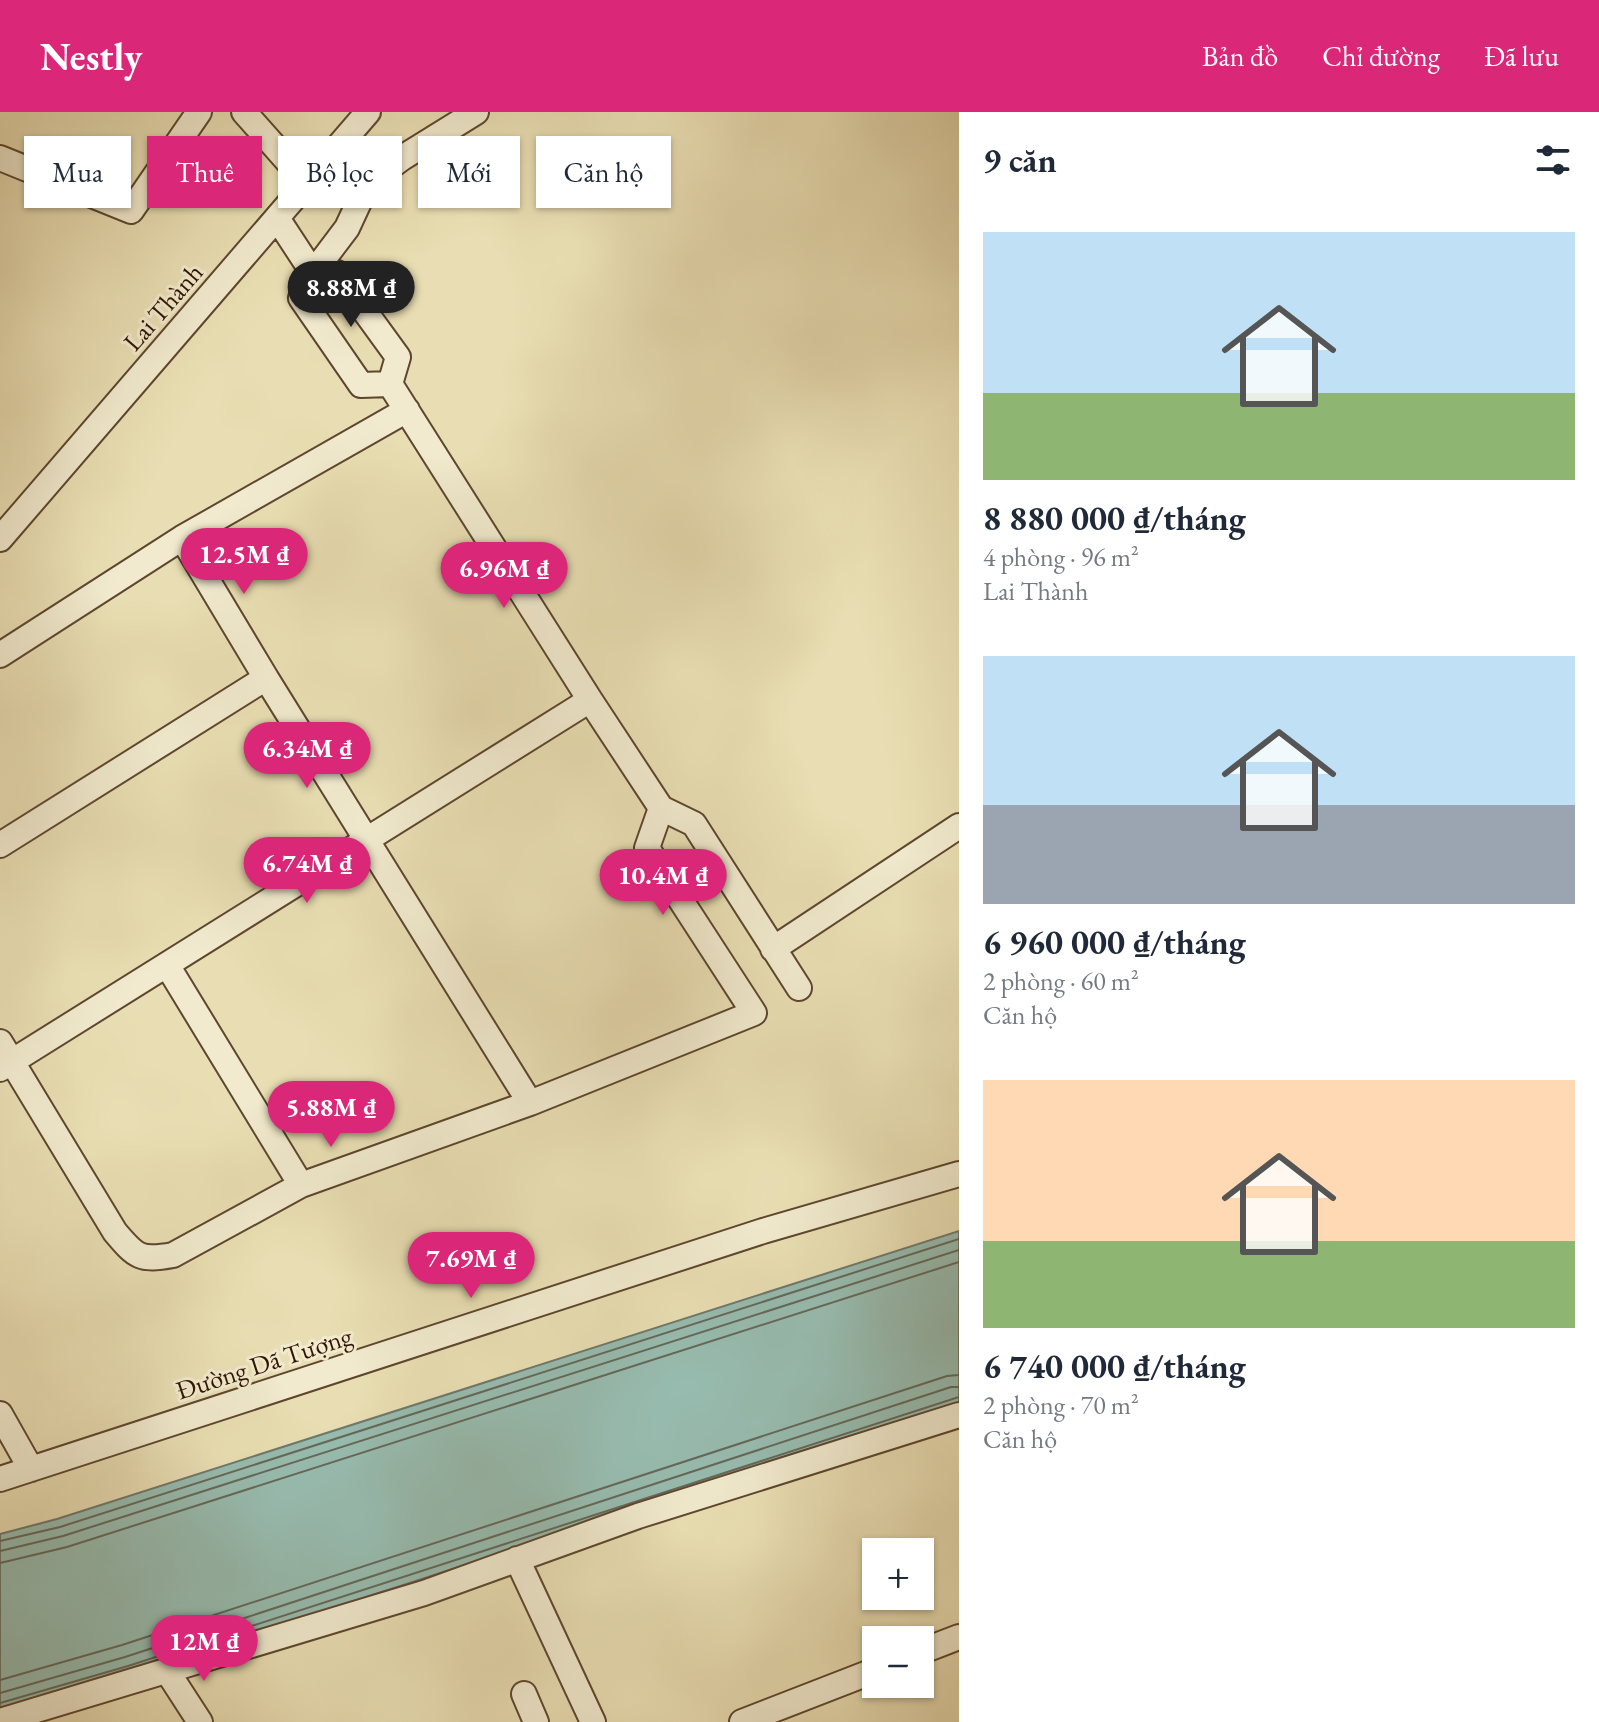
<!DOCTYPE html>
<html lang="vi">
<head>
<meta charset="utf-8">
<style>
	body { margin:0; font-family:"EB Garamond",serif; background:#f2f2f3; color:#1f2937; height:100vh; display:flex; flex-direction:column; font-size:30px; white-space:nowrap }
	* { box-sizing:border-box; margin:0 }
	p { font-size:26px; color:#747a83 }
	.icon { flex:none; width:44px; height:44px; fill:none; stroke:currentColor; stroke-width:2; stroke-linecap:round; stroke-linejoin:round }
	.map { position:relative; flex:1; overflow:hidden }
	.details { display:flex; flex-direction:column; background:#fff; width:640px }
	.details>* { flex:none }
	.top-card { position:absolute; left:24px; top:24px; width:760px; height:72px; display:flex; gap:16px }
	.controls { position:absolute; left:862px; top:1426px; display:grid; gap:16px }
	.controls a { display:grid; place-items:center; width:72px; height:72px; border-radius:0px; background:#fff; box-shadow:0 2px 6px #0004; font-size:40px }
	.price { position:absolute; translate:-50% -68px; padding:0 18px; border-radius:28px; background:#db2777; color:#fff; font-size:26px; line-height:52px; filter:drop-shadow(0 2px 4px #0008) }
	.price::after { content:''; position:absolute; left:50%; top:48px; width:24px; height:18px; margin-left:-12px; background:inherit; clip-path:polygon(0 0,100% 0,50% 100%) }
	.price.active { background:#222; color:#fff }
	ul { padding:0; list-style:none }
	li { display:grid; align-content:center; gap:16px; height:424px; padding:0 24px }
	li span { display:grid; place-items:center; height:248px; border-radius:0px; color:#555 }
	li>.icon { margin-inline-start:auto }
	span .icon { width:144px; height:144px; fill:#fffc; stroke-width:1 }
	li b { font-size:34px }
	h2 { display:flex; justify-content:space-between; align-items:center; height:96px; padding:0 24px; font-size:34px }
	.tag { padding:0 28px; border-radius:0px; background:#fff; box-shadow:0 2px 6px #0004; font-size:28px; line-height:72px }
	.tag.active { background:#db2777; color:#fff }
	header { display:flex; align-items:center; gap:48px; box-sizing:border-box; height:112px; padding:0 40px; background:#db2777; color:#fff }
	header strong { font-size:38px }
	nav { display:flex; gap:44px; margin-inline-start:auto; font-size:28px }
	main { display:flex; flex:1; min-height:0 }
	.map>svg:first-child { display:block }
</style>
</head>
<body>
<header>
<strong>Nestly</strong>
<nav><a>Bản đồ</a><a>Chỉ đường</a><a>Đã lưu</a></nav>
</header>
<main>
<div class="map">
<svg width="959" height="1610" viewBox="0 0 959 1610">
	<rect width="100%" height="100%" fill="#e9deb3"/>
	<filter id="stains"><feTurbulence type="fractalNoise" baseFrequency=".0025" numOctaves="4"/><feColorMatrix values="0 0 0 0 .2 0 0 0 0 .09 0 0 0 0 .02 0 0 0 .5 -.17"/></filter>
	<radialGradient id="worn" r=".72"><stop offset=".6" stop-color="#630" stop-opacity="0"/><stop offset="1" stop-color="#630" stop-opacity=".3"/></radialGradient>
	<path fill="#97bcb0" stroke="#6e796a" stroke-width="2" d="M959 1119V1292L130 1562 0 1599V1422L57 1407Z"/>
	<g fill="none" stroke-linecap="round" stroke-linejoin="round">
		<path stroke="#646858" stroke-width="2" d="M0 1429 60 1415 959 1127
			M0 1439 63 1424 959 1138
			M0 1451 67 1435 959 1150
			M0 1568 122 1533 947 1264 959 1263
			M0 1581 125 1545 951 1275H959
			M0 1591 128 1554 959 1285"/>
		<defs>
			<path id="minor" d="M244 0 307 71
				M0 46 131 99 199 0
				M277 106 313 161
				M313 161H337L398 245 390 272 590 588 661 696 694 712 799 876
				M390 272 361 273 301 186 313 161 347 116 360 88 375 66 402 46 476 0
				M182 426 266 566
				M0 427 368 0
				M0 543 182 426 407 298
				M0 733 266 566 530 991
				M773 837 959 714
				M167 853 301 1073
				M0 930 115 1120C136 1145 140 1149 173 1143L301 1073 530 991 754 901 647 736 661 696
				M0 957 590 588
				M0 1302 31 1357
				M0 1367 763 1119 959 1062
				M517 1447 593 1610
				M920 1540 959 1525
				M167 1559 200 1610
				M524 1582 536 1610
				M0 1609 424 1481 638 1404 959 1303
				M742 1610 876 1558"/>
		</defs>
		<use href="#minor" stroke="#5e462e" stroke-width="28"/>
		<use href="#minor" stroke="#f1eace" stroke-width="24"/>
	</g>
	<g text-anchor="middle" stroke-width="6" stroke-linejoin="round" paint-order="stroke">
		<g font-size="26" fill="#301401" stroke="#f1eace">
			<text transform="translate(163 195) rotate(-49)" y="9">Lai Thành</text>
			<text transform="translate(264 1251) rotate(-18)" y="9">Đường Dã Tượng</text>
		</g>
	</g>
	<rect width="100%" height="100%" filter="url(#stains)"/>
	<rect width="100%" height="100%" fill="url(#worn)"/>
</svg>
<div class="controls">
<a>+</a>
<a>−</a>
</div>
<b class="price active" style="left:351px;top:217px">8.88M ₫</b>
<b class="price" style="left:244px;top:484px">12.5M ₫</b>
<b class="price" style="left:504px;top:498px">6.96M ₫</b>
<b class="price" style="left:307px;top:678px">6.34M ₫</b>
<b class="price" style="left:307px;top:793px">6.74M ₫</b>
<b class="price" style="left:663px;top:805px">10.4M ₫</b>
<b class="price" style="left:331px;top:1037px">5.88M ₫</b>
<b class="price" style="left:471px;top:1188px">7.69M ₫</b>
<b class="price" style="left:204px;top:1571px">12M ₫</b>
<div class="top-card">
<a class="tag">Mua</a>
<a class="tag active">Thuê</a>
<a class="tag">Bộ lọc</a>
<a class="tag">Mới</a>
<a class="tag">Căn hộ</a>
</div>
</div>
<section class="details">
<h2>9 căn<svg class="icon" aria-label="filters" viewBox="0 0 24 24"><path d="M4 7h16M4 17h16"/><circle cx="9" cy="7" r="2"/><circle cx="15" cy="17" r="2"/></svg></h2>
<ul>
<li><span style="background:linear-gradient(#bfe0f5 65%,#8fb573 0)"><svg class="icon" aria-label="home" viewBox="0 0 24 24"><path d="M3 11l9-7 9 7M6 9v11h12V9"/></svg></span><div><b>8 880 000 ₫/tháng</b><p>4 phòng · 96 m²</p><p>Lai Thành</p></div></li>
<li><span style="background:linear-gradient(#bfe0f5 60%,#9aa5b1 0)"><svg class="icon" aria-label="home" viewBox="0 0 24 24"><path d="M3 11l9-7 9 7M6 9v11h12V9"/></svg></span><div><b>6 960 000 ₫/tháng</b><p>2 phòng · 60 m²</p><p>Căn hộ</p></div></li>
<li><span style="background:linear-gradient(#ffd9b3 65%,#8fb573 0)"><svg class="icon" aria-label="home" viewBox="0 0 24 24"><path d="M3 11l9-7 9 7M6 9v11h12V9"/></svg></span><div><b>6 740 000 ₫/tháng</b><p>2 phòng · 70 m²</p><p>Căn hộ</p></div></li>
</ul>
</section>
</main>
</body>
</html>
